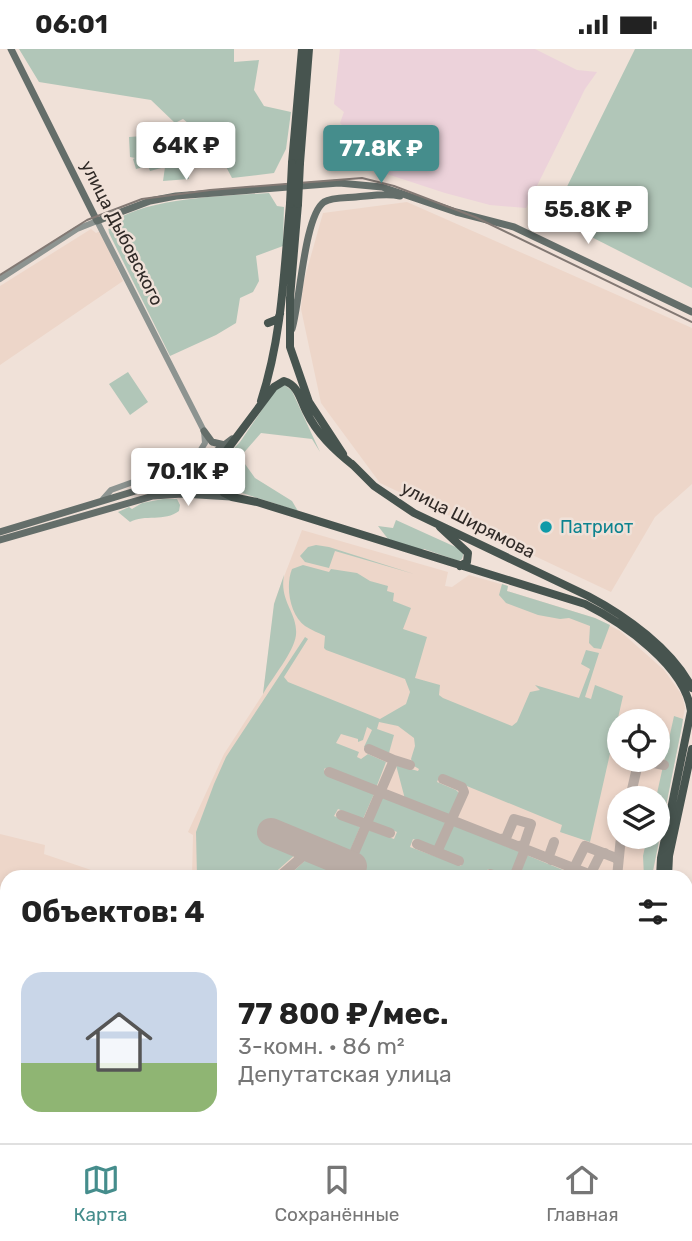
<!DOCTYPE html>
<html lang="ru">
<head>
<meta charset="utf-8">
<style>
	body { margin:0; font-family:Rubik,sans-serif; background:#f2f2f2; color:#222; height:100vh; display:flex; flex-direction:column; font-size:26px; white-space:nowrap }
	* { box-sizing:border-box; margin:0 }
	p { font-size:23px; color:#767676 }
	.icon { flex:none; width:38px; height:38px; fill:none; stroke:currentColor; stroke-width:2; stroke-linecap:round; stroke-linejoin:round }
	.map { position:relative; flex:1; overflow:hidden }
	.side { position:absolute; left:0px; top:821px; width:693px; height:275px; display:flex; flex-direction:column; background:#fff; border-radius:21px 21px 0 0; box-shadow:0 4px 10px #0003 }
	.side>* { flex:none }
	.controls { position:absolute; left:607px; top:660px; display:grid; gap:14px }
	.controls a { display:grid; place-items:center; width:63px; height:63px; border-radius:50%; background:#fff; box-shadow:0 4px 10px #0003; font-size:35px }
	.price { position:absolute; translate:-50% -60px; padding:0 16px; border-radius:7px; background:#fff; color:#222; font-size:23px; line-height:46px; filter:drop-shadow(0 2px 4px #0008) }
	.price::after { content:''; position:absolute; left:50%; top:42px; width:21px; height:16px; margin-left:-10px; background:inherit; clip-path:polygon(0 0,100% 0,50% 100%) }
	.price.selected { background:#458d8c; color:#fff }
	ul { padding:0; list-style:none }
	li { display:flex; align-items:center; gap:21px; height:175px; padding:0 21px }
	li span { display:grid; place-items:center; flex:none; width:196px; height:140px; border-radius:21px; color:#555 }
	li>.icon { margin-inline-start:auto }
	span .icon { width:84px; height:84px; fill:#fffc; stroke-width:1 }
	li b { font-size:30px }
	h2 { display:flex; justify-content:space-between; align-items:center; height:84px; padding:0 21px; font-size:30px }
	.status { display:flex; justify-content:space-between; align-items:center; height:49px; padding:0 35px; background:#fff; direction:ltr }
	.status svg { height:19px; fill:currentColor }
	.tabs { display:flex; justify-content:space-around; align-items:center; height:98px; border-top:2px solid #e0e0e0; background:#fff; font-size:19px; color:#767676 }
	.tabs a { display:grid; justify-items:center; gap:4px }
	.tabs .selected { color:#458d8c }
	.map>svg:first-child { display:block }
</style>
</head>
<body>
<div class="status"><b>06:01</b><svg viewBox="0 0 49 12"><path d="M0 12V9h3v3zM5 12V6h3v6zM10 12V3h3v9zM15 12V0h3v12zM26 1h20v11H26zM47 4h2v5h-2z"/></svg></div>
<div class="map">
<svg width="692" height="1094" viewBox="0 0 692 1094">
	<rect width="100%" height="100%" fill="#f0e1d8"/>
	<path fill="#edd6c9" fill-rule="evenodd" d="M407 153 692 279V435L655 468 611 543 380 434 321 354 301 260 303 235 323 164Z
		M91 180 96 184 100 182 123 232 0 316V237Z
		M302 481 448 523 445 537 452 538 469 526 508 537 507 542 595 569 620 582 664 621 682 646 685 659 652 828H192L193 786 188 783 224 705 263 645 275 551ZM620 672H658V710H620ZM620 749H658V788H620Z
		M0 785 45 796 44 805 91 821 127 828H7V1088H686L678 1094H0Z"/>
	<path fill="#ecd2da" d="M340 0H535L577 21 597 23 585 40 526 159 490 156 445 144 335 108 344 78 340 74 344 63 334 55Z"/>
	<path fill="#b1c6b8" d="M19 0H234V13L259 11 254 41 264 57 291 63 286 100 274 124 232 129 214 95 183 70 175 74 151 51 39 33Z
		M635 0H692V239L552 168Z
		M183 84 184 88 190 86C194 96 195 106 196 117L189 118V130L163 132 165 118 150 122 148 117 136 120 133 110 135 109 130 108 129 88Z
		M269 144 277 157 284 158 283 197 256 207 259 232 253 243 240 249 236 274 216 286 170 307 109 184 108 177C140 148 226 147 269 144Z
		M128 323 148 353 130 366 109 335Z
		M285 336 292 342 320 403 312 390 261 384 240 408 255 429 292 452 298 462 233 441 223 435 219 427 220 414 240 393 276 340Z
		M163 450H177L180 456 179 462C165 473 144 465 130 473L118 463 129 458 132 460 142 454Z
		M396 471 460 500 464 503 462 510 459 512 424 500 419 501 388 490 378 477 393 479Z
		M316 496 329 498 414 525 335 502 329 519 305 513 300 507 308 498Z
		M303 516 329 523 331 520 357 524 370 532 388 537 387 542 394 544 393 552 411 559 403 580 427 588 415 629 440 636 439 646 443 649 512 677 517 673 530 643 540 641 535 636 579 649 590 620 581 615 586 601 599 604 585 648 591 650 595 636 623 647 590 793 560 783 562 776 440 726 437 733 456 741 459 744 450 765 447 767 405 750 396 716 418 722 419 720 414 717 411 710 415 697 414 689 398 677 379 673 377 680 394 686 389 704 364 698 372 681 367 678 363 691 358 693V690L341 685 336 694 359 703 357 708 361 710 368 705 386 713 376 739 325 719 324 721 326 725 374 745 363 770 338 760 334 767 360 778 350 802 346 804 273 775 269 777 264 788 266 791 297 804 270 828H197L196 783 214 735 226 708 305 588 308 590 284 628 288 633 380 670 406 655 410 643 405 630 326 601 324 599 325 587C319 584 311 581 305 577 290 566 285 537 292 520Z
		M284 526C279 553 298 564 296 586 294 603 272 629 263 645L274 555Z
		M502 535 508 537 507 542 595 569 610 576 601 600 594 599 589 594 590 577 569 569 560 570 538 566 506 554 499 546Z
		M674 667 683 670 682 677 652 827 644 828 643 807 647 788H658V749H656Z
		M379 747 444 772 446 776 437 800 413 790 410 798 461 817 463 810 441 801 450 779 454 776 520 803 512 828 488 820 485 826 488 828H359L363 819 351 814 366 780 394 790 397 783 370 772Z
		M524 805 580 828H516Z
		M308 809 357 828H287Z
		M306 1089V1088L492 1089 484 1094H294Z"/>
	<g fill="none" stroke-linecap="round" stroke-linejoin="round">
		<path stroke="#baada6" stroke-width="10" d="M648 672 649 669
			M394 711 410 716
			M639 711 664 716
			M329 723 596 828
			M630 749 639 710
			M341 766 390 784
			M641 788H646
			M501 790 506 789 514 770 531 775 524 796 519 797
			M417 795 459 812
			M437 803 464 743 462 738 443 730
			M551 811 549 807 554 793
			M349 816 394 711 369 700
			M571 818 575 817 585 797 616 809 618 812
			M490 825 498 828
			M590 826 600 806 605 804
			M279 828 311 800
			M514 828 525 800
			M617 828 621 788
			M497 1091 503 1090 509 1094
			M151 1094 152 1088
			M538 1094 546 1088
			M580 1094 581 1088"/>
		<path stroke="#baada6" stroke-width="28" d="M271 783 353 817"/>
		<path stroke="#8d9491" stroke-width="6" d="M0 230 77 180 97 172 204 382 205 394 200 402 172 419 111 441 103 450"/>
		<path stroke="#646e6a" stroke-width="7" d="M11 0 97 172 150 152 176 147 339 134 382 138 456 163 514 178 692 263
			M292 280C300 254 304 167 324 153 332 148 347 149 356 148 370 147 386 144 400 147
			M204 382 212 393 225 396
			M0 483 155 436 202 413 232 390
			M0 491 153 447 182 445 231 448"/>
		<path stroke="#47544f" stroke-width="8" d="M292 114 302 0
			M300 114 309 0
			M298 155 290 249V298L309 353 343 405
			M268 274 278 270 280 265
			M261 352C282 288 284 222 290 155
			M352 415 374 437 414 464 588 547C626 567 672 600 692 639
			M354 417C334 401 317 385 306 362 300 350 298 336 284 332L274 338 215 417 216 432 224 444 232 448 257 453 585 555C623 574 685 617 691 662L661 809 660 828
			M440 478 468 504 467 513 460 517
			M668 828 669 807 692 700
			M686 905 692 918
			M686 920 692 931"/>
		<path stroke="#837974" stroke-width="2" d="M0 226 87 171 142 150 210 141 362 129 394 137 475 168 692 273"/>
		<path stroke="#47544f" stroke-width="8" d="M290 155 292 114
			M298 155 300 114"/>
	</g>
	<circle fill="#0f9aa8" stroke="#f0e1d8" stroke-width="2.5" cx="546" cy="478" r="7"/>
	<g text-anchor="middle" stroke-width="5" stroke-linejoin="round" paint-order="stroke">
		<g font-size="18" fill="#302a27" stroke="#f0e1d8">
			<text transform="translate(122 184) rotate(63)" y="6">улица Дыбовского</text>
			<text transform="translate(468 471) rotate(27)" y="6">улица Ширямова</text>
		</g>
		<g font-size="18" fill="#0d838f" stroke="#f0e1d8" text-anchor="start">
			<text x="560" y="484">Патриот</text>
		</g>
	</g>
</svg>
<div class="controls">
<a><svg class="icon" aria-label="locate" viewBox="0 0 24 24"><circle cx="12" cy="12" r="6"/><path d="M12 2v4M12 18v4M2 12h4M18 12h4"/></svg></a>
<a><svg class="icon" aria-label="layers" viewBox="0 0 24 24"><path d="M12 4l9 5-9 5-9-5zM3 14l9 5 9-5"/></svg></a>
</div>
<b class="price" style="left:186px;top:133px">64K ₽</b>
<b class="price selected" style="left:381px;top:136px">77.8K ₽</b>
<b class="price" style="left:588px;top:197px">55.8K ₽</b>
<b class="price" style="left:188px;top:459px">70.1K ₽</b>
<section class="side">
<h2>Объектов: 4<svg class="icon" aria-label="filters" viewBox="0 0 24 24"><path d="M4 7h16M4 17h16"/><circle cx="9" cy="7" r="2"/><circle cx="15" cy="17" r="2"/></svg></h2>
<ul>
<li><span style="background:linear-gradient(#c9d6e8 65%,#8fb573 0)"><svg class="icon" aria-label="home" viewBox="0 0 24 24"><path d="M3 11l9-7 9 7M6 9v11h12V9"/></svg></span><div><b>77 800 ₽/мес.</b><p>3-комн. · 86 m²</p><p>Депутатская улица</p></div></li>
</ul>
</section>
</div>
<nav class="tabs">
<a class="selected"><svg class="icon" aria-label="map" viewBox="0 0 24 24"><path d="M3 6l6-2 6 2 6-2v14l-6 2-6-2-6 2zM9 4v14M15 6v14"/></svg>Карта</a>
<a><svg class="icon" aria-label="saved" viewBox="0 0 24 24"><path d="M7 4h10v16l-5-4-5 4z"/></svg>Сохранённые</a>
<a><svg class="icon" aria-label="home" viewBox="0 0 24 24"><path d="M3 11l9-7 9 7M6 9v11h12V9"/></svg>Главная</a>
</nav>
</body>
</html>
